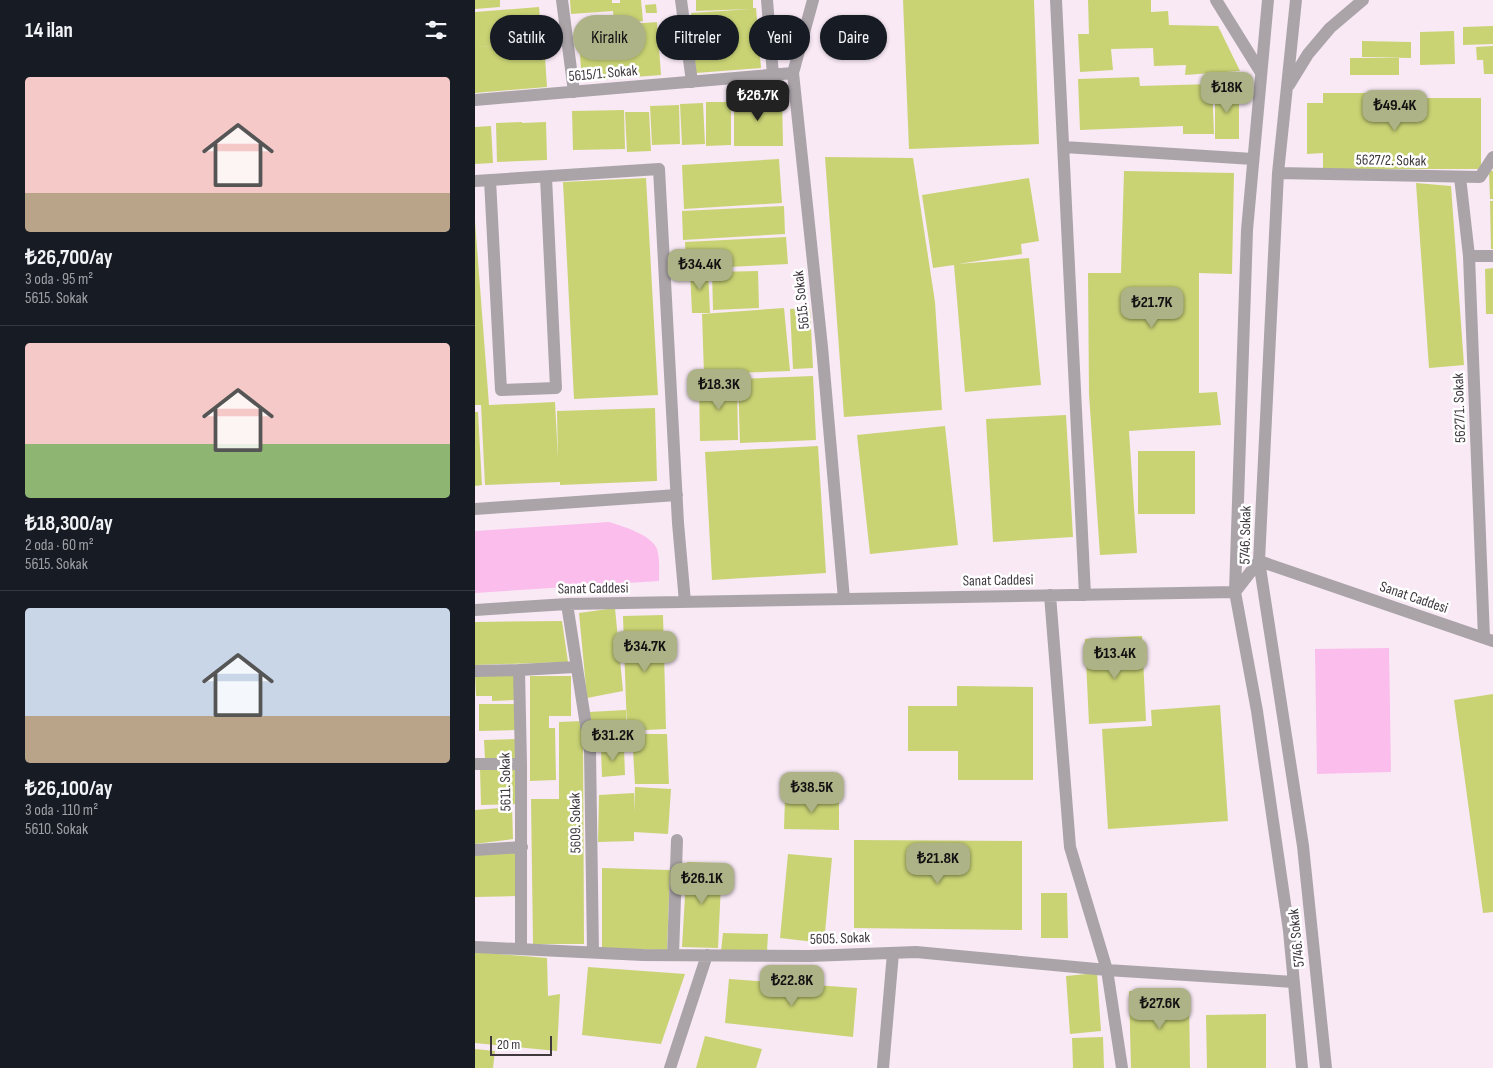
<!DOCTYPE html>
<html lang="tr">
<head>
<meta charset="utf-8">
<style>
	body { margin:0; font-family:"Sofia Sans Condensed",sans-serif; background:#20242c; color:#f1f3f6; height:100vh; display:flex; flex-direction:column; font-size:19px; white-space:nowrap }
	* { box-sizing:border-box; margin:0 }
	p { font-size:16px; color:#9ea1a6 }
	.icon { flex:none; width:28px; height:28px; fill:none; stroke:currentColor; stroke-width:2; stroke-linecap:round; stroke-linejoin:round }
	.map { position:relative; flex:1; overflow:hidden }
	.sheet { display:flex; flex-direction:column; background:#171b24; width:475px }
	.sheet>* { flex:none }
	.guide { position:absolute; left:15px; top:15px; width:475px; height:45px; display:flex; gap:10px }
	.scale { position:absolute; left:15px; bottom:12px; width:62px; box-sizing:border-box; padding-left:5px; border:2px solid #3f393e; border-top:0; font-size:14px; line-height:18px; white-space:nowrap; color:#3f393e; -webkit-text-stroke:4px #fff; paint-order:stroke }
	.price { position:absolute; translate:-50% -42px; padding:0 11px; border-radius:10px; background:#aeb387; color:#111; font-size:16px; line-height:32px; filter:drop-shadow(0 1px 2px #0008) }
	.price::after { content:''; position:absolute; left:50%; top:30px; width:15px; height:11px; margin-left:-8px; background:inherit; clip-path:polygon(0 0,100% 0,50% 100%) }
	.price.on { background:#222; color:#fff }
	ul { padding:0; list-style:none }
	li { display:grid; align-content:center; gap:10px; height:265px; padding:0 25px }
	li+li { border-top:1px solid #363941 }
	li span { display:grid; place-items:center; height:155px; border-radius:5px; color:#555 }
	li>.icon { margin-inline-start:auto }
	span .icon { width:90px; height:90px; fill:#fffc; stroke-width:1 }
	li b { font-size:21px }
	h2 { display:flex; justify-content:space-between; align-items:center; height:60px; padding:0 25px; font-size:21px }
	.chip { padding:0 18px; border-radius:22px; background:#171b24; box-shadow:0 1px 4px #0004; font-size:18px; line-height:45px }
	.chip.on { background:#aeb387; color:#111 }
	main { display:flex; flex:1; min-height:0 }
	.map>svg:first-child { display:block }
</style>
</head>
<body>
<main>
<section class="sheet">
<h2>14 ilan<svg class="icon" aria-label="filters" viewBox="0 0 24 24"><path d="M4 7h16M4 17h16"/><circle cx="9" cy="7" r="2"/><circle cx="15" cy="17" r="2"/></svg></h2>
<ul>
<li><span style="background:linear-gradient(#f6c9c9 75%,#b9a48a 0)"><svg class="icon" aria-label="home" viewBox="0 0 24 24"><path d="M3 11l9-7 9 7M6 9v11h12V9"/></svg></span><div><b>₺26,700/ay</b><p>3 oda · 95 m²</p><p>5615. Sokak</p></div></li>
<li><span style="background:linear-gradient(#f6c9c9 65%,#8fb573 0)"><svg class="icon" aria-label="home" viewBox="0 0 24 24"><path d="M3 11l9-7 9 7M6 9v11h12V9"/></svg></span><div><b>₺18,300/ay</b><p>2 oda · 60 m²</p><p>5615. Sokak</p></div></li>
<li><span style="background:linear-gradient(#c9d6e8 70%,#b9a48a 0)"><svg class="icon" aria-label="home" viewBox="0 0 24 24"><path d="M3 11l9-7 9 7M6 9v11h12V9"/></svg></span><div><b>₺26,100/ay</b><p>3 oda · 110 m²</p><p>5610. Sokak</p></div></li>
</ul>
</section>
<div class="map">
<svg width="1018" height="1068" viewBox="0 0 1018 1068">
	<rect width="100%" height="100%" fill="#f8e9f4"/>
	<path fill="#fabdec" d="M134 522C147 526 177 535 182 549 185 559 184 570 184 581L0 593V531Z
		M914 648 916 772 842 774 840 649Z"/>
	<path fill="#c9d374" d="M0 0H25V7L0 9Z
		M95 0H137V3H145V0H166L168 21 139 24 138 11 96 14Z
		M221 0H278V8H281L286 68 221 73 216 13 276 9 221 11Z
		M428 0H559L564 144 434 149Z
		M613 0H676V12L693 11 694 25 743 26 765 71 710 75 711 65 679 66 678 48 636 49 638 70 605 72 603 34H614Z
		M181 4 182 13H171L170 5Z
		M64 7 67 42 0 47V12Z
		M182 22 186 75 107 81 103 28Z
		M1018 26V44L988 45V27Z
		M979 31 980 64 945 65V32Z
		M887 41 936 42V58L887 57Z
		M69 43 72 87 0 93V47Z
		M1018 46V74H1009L1008 60H1002L1001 47Z
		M875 58H924V75H875Z
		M664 77 665 86 737 84 739 134H708V126L605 130 603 79Z
		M740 88H764V139H740Z
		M848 93H947V98H1006V169H848V153L832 154V103H848Z
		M307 98 308 146H259V99Z
		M231 102H256V145L231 146Z
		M228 103 230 144 207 145 205 104Z
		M204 105 205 144 177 145 175 106Z
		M149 110 150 149 98 150 97 111Z
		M150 112H174L176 151 152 152Z
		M47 122V136V123L71 122 72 160 22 162 21 123Z
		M16 126 18 163 0 164V127Z
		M350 157 438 158 460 302 467 410 369 417Z
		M304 159 307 203 209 209 207 165Z
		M649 171 759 173 757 274 724 273V393L742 392 746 425 654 431 662 553 625 555 614 394 613 273H646Z
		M1014 171H1018V199H1015Z
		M171 178 183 395 99 399 88 182Z
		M554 178 564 241 546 244 547 254 483 264 554 258 566 385 490 392 479 265 458 268 447 195Z
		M941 183 976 186 989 365 954 368Z
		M1015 201H1018V249H1016Z
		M309 206 310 234 208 240 207 211Z
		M0 221 14 405 80 402 83 459 82 411 180 408 182 481 85 485V482L10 485 6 405H0Z
		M311 237 313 264 233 268V263L211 264 210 242Z
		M1018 268V314H1011L1010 269Z
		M233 269 235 313H217L215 270Z
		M283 271 284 308 238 310 237 272Z
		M309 308 315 371 229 374 227 314Z
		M335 308 338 368 318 369 315 309Z
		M338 376 341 440 265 443 263 379Z
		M262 381 263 440 225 441 224 382Z
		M0 412H3L7 485 0 486Z
		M591 415 598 537 518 542 511 419Z
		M470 426 483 545 395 554 382 435Z
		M343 446 351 573 237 580 230 452Z
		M663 451H720V514H663Z
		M140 608 148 691 112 698 104 613Z
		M188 615 191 729 152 731 148 616Z
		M87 621 93 662 0 665V622Z
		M667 636 671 721 614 724 610 639Z
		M39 673 40 700 17 701V696H1L0 674Z
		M55 676H96V716H74V728H80L81 780 55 781Z
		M482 686 558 687V780H483V751H433V706H482Z
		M1018 694V912L1008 913 979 700Z
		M4 704H40L41 730 4 731Z
		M745 705 753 821 633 829 627 729 677 726 676 710Z
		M151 710V738L115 739 114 712Z
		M108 721 109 944H58L56 799H84V722Z
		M157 734H192L194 784H160Z
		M41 739 42 758 10 759 9 740Z
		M149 748 150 775 127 777 126 749Z
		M41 767 42 804 6 805 5 769Z
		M160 787 196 789 193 834 159 832V841L123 842 124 795 159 793V813Z
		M310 798 364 799V830L309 829Z
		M37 807 38 839 0 844V810Z
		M379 840 547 841V930L379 928Z
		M41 850 42 896 0 897V855Z
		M313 854 357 858 349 943 305 938Z
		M212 862 247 863 243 948 207 947Z
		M127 868 195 870 192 950 127 949Z
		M566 893H592L593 938H566Z
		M248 933 293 934 292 951H246Z
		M0 952 72 958 73 996 85 994 82 1051 0 1043Z
		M113 967 210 974 186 1044 107 1035Z
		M622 973 626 1031 595 1034 591 976Z
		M254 979 382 988 378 1037 250 1023Z
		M654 991 714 993 715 1068H656Z
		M791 1014V1068H732L731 1015Z
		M230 1036 287 1049 281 1068H221Z
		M628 1037 629 1068H598L597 1038Z
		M0 1049 20 1051 18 1068H0Z"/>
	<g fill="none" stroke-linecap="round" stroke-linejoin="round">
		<path stroke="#aaa4a9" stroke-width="12" d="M87 0 99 92
			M206 0 217 82
			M292 0 298 75
			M338 0 318 73 347 347 369 599
			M581 0 610 595
			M741 0 785 71
			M793 0 772 230 760 592 782 711 814 931 827 1068
			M821 0 803 173 784 561 828 846 851 1068
			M814 85 833 54 855 28 888 0
			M0 100 318 73
			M589 147 778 159
			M803 173 1005 177 1018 157
			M985 177 994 256 1009 638
			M15 180 26 390 81 388 71 177
			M0 181 184 169 203 523 210 602
			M994 256H1018
			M0 509 202 495
			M575 595 595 847 632 970 819 982
			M92 604 115 751 118 952
			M0 610 92 604 760 592 784 561 1018 641
			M0 671 44 670
			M0 764H46
			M0 850 47 847
			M0 947 168 955 335 956 441 952 632 970 647 1068
			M46 949V764L44 670 100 667
			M198 955 202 840
			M195 1068 232 955
			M408 1068 418 953"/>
	</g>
	<g text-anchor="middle" stroke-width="5" stroke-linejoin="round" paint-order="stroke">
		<g font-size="15" fill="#3f393e" stroke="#fff">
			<text transform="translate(128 73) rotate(-5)" y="5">5615/1. Sokak</text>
			<text transform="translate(916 160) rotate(1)" y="5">5627/2. Sokak</text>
			<text transform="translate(326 300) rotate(-96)" y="5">5615. Sokak</text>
			<text transform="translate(984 408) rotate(-92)" y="5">5627/1. Sokak</text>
			<text transform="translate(770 535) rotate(-89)" y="5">5746. Sokak</text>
			<text transform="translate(523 580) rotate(-1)" y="5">Sanat Caddesi</text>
			<text transform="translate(118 588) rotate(-1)" y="5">Sanat Caddesi</text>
			<text transform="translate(939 597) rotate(19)" y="5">Sanat Caddesi</text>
			<text transform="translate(30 782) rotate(-91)" y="5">5611. Sokak</text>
			<text transform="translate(100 823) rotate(-91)" y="5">5609. Sokak</text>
			<text transform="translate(365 938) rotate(-2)" y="5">5605. Sokak</text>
			<text transform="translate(821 938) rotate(-96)" y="5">5746. Sokak</text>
		</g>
	</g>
</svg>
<div class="scale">20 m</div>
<b class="price" style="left:752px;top:114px">₺18K</b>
<b class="price on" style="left:283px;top:122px">₺26.7K</b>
<b class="price" style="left:920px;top:132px">₺49.4K</b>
<b class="price" style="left:225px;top:291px">₺34.4K</b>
<b class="price" style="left:677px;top:329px">₺21.7K</b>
<b class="price" style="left:244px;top:411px">₺18.3K</b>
<b class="price" style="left:170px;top:673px">₺34.7K</b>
<b class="price" style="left:640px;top:680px">₺13.4K</b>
<b class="price" style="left:138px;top:762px">₺31.2K</b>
<b class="price" style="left:337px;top:814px">₺38.5K</b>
<b class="price" style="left:463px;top:885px">₺21.8K</b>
<b class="price" style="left:227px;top:905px">₺26.1K</b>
<b class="price" style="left:317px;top:1007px">₺22.8K</b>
<b class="price" style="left:685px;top:1030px">₺27.6K</b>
<div class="guide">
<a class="chip">Satılık</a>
<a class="chip on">Kiralık</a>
<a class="chip">Filtreler</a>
<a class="chip">Yeni</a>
<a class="chip">Daire</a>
</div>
</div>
</main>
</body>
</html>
